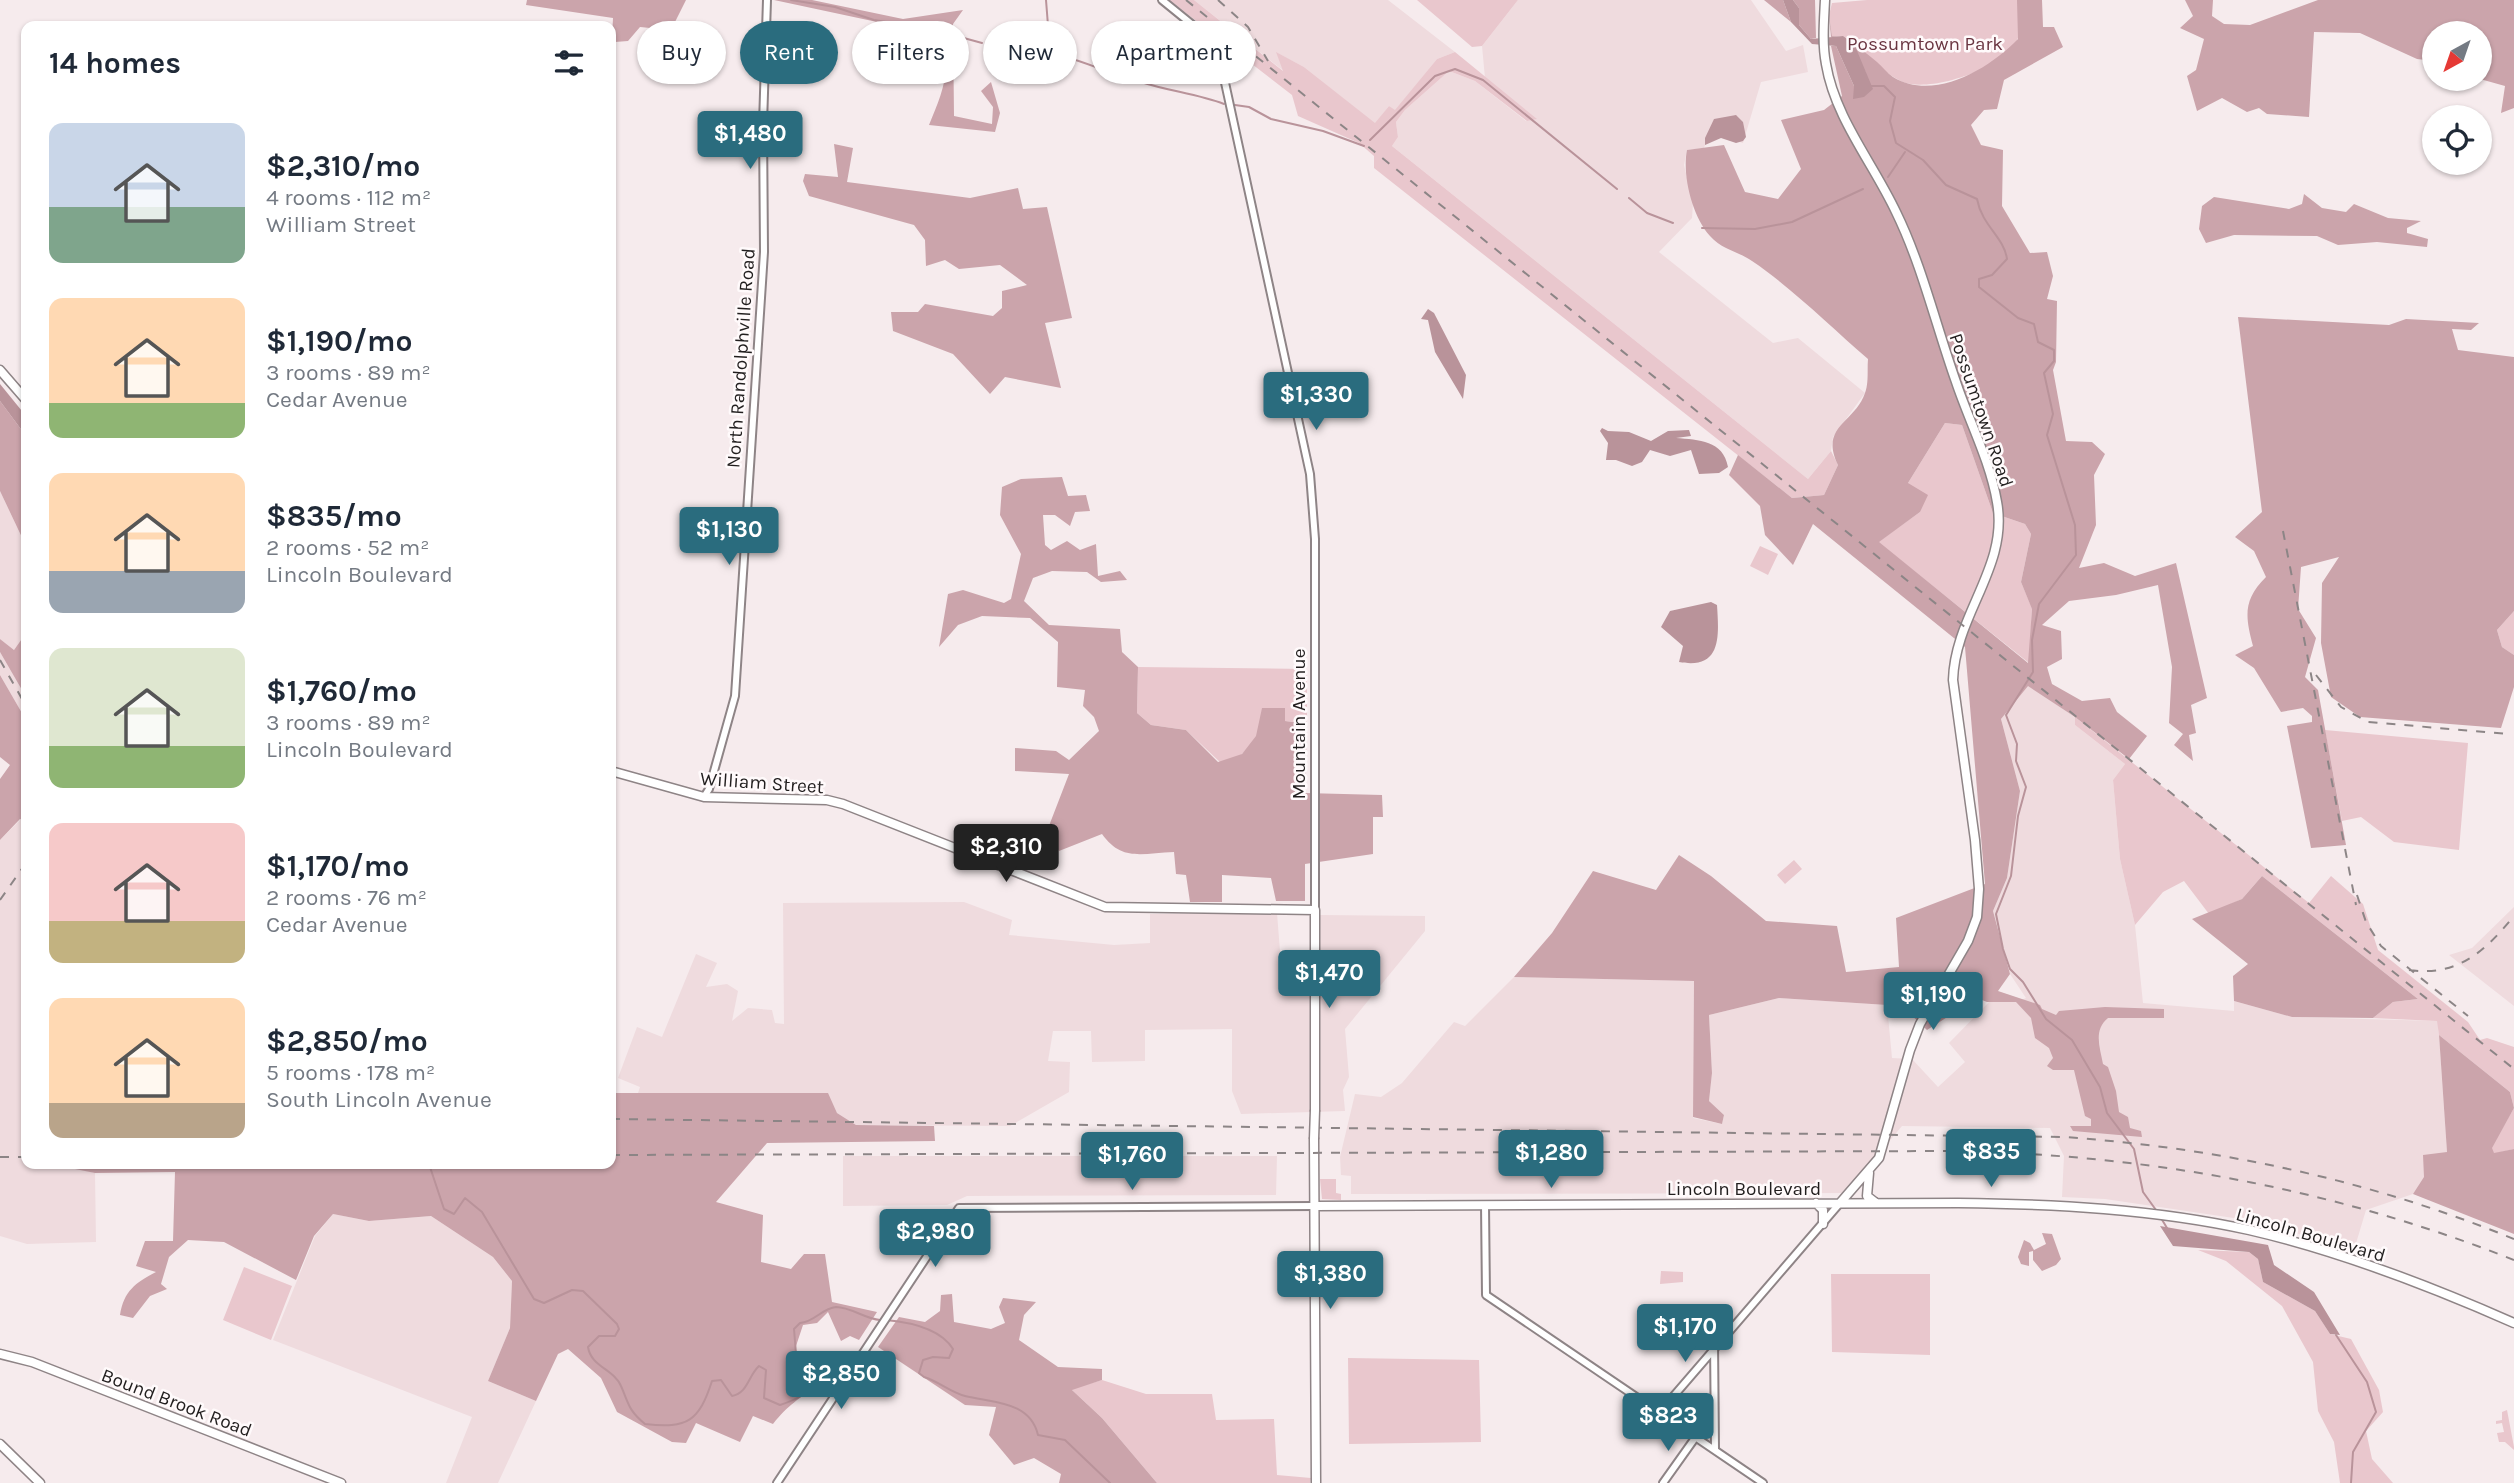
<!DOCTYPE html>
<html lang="en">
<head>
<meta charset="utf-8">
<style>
	body { margin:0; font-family:Karla,sans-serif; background:#f6f6f7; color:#1f2937; height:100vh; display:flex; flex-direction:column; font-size:26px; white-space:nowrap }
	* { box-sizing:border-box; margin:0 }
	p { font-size:23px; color:#747a83 }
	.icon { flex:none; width:38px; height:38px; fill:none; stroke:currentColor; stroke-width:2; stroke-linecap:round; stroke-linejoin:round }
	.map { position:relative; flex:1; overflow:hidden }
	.side { position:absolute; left:21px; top:21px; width:595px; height:1148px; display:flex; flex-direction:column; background:#fff; border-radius:14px; box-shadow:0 2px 5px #0004 }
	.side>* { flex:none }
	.guide { position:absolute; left:637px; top:21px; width:665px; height:63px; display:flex; gap:14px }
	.needle { width:46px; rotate:220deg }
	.tools { position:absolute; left:2422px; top:21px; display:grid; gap:14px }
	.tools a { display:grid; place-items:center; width:70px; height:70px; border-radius:50%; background:#fff; box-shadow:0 2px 5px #0004; font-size:35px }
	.price { position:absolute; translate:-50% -60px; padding:0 16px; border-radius:7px; background:#2a6c7e; color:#fff; font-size:23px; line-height:46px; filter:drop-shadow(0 2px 4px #0008) }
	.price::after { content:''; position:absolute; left:50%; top:42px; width:21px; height:16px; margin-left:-10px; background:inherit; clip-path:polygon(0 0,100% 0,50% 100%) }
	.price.active { background:#222; color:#fff }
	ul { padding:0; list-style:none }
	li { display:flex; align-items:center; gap:21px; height:175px; padding:0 28px }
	li span { display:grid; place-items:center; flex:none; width:196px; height:140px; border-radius:14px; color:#555 }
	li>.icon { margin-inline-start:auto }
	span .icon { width:84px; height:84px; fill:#fffc; stroke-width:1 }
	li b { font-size:30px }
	h2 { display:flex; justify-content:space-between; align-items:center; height:84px; padding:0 28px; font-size:30px }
	.pill { padding:0 24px; border-radius:32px; background:#fff; box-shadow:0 2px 5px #0004; font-size:24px; line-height:63px }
	.pill.active { background:#2a6c7e; color:#fff }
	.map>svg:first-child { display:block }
</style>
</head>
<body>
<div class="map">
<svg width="2514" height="1483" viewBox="0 0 2514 1483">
	<rect width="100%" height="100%" fill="#f6ebed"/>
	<path fill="#efdbde" d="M1194 0H1388L1455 52 1437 59 1395 111 1389 106 1375 124 1304 67 1277 53 1285 72Z
		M1518 0H1751L1786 51 1803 45 1808 72 1761 82 1743 143 1709 134 1704 148 1687 150 1684 165 1693 203 1692 218 1659 252 1773 343 1798 338 1865 393 1833 437 1831 451 1808 479 1392 146 1398 137 1396 122 1405 110 1449 71 1475 81 1526 121 1536 119 1485 78 1482 46Z
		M0 491 26 546V633L14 650 0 639Z
		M0 652 26 697V720L0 675Z
		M2028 685 2075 717V725L2125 764 2113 780 2120 859 2135 925 2143 1003 2234 1011V1001L2292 1017 2438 1021 2447 1152 2413 1194 2366 1210 2354 1250 2254 1221 2105 1199 2062 1197 2064 1156 2050 1128 1902 1126 1846 1193 1351 1194V1176L1341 1175 1340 1157 1355 1094 1381 1097 1402 1083 1454 1022 1465 1026 1514 977 1694 981 1693 1118 1722 1124 1724 1115 1709 1101 1712 1073 1709 1015 1779 998 1887 1005 1892 1058 1912 1059 1938 1087 1965 1062 1949 1043 1992 999 2019 1001 2026 998 2010 974 1993 911 2007 878 2020 791 2001 719Z
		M21 819 26 822V1164H60L95 1173 96 1242 27 1244 0 1236V840Z
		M964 902 1012 920 1009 935 1114 945 1150 943V914L1277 913 1282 977H1320V915L1425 916V931L1345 1029 1349 1077 1343 1090 1345 1111 1241 1114 1232 1091V1029L1145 1030V1061L1092 1062 1091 1031H1053L1048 1061 1070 1062 1069 1092 1010 1126 856 1125 837 1113 827 1093H638L640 1087 618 1078 637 1027 662 1037 696 954 717 963 706 987 727 984 738 991 732 1021 748 1008 772 1010 775 1023 784 1024 783 903Z
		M2514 907V1006L2449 955 2472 948Z
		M843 1156H1277L1276 1195 967 1196 947 1205 843 1206Z
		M333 1214 369 1221 431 1216 493 1257 512 1281 510 1328 488 1381 536 1401 498 1483H446L472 1417 273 1340 315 1236Z"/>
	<path fill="#e9c7cd" d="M1169 0H1194L1283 71 1276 52 1304 67 1375 123 1389 106 1395 110 1437 59 1455 52 1537 119 1527 121 1475 81 1449 71 1405 110 1396 122 1398 137 1392 146 1808 479 1831 451 1838 465 1824 495 1792 498 1374 168V156L1359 143 1298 116 1292 95Z
		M1417 0H1518L1482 46 1472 47Z
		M1867 0H2020C2019 11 2021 27 2018 38 2007 68 1931 93 1903 82 1884 74 1861 49 1843 36H1832L1829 15 1832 3Z
		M1945 423 1962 425 1993 513 2025 524 2031 534 2021 582 2032 608 2029 663 1878 542 1920 512 1908 483Z
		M1760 546 1778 554 1768 575 1750 566Z
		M2514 611V655L2502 647 2497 630Z
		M1138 667 1307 669V724L1285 721 1284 708 1241 755 1222 764 1186 730 1151 725 1137 713Z
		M2075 717 2309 903 2331 876 2363 904 2378 950 2468 1022 2480 1040 2487 1038 2514 1047V1108L2510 1092 2439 1035 2437 1021 2373 1018 2393 1002 2418 999 2262 876 2242 899 2209 914 2184 881 2163 892 2135 925 2120 859 2113 780 2125 764 2075 725Z
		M2325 730 2468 743 2459 850 2394 842 2361 817 2342 821Z
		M1794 860 1802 869 1785 884 1777 875Z
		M2514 1108V1149L2493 1154 2491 1148Z
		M1320 1179H1336V1193L1341 1194V1200L1322 1199Z
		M2198 1250 2249 1252 2258 1259 2263 1282 2315 1311 2330 1334 2351 1339 2379 1390 2383 1412 2366 1431 2372 1459 2393 1483H2340L2334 1442 2318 1411 2313 1362 2282 1306 2226 1261Z
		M244 1267 292 1286 271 1340 223 1320Z
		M1661 1271 1683 1272V1282L1660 1284Z
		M1831 1274H1930V1355L1832 1352Z
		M1348 1358 1479 1360 1481 1442 1349 1444Z
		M1102 1380 1146 1394H1212L1216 1420 1274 1419 1277 1475 1311 1478 1310 1483H1157L1102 1418 1071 1389Z
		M2507 1410 2514 1447V1450L2505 1442H2499L2497 1433 2504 1432 2502 1423 2496 1424V1421L2502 1420V1412Z"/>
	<path fill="#cba4ab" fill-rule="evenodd" d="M527 0H686L671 30 640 27 628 41 615 42 611 57 613 18 526 5Z
		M774 0H812L903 19 963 10 953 24 954 116 992 124 993 107 981 91 991 82 1000 113 995 132 929 125C942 93 954 68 938 35Z
		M1764 0H1783L1791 22Z
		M1793 0H1815L1816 38 1811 39 1799 25V8Z
		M2017 0H2042L2043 27H2054L2063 47 2004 80 1997 109 1984 110 1971 125 1981 145 2003 150 2002 206 2030 253 2047 252 2053 276 2047 299 2057 301 2056 362 2053 370 2066 441 2092 442 2105 454 2094 475 2096 525 2079 568 2104 563 2135 576 2176 563 2207 698 2191 705 2196 733 2189 735 2193 761 2174 745 2183 734 2169 723 2172 667 2158 585 2116 595 2069 601 2042 625 2061 631 2062 659 2047 667 2052 684 2082 701 2110 698 2117 712 2147 736 2129 759 2075 717 2028 686 2001 719 2020 791 2007 878 1993 911 2010 974 1998 991 2040 1005 2042 1009 2056 1015 2059 1011 2105 1007 2164 1009V1018H2108C2093 1030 2100 1048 2103 1064L2108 1067 2116 1091 2119 1112 2128 1117 2130 1128 2141 1131 2142 1137 2073 1131 2070 1126H2091V1119L2085 1116 2074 1070H2053L2047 1066 2053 1058 2049 1048 2035 1038 2031 1018 2016 1002H1987L1977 998 1927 1030 1906 1010 1887 1005 1779 998 1709 1015 1712 1073 1709 1101 1724 1115 1722 1124 1693 1117 1694 981 1514 977 1552 933 1593 871 1656 890 1679 855 1711 876 1766 921 1837 926 1846 972 1899 967 1896 918 1985 884 1965 647 1813 524 1793 565 1765 535 1760 506 1729 475 1738 455 1792 498 1824 495 1838 465C1819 426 1855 423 1865 393 1869 383 1867 369 1868 359 1831 327 1792 288 1752 261 1738 251 1722 250 1710 236 1692 216 1682 175 1687 150L1724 145 1745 192 1778 199 1801 169 1781 120 1824 110 1842 96 1831 46H1836L1854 86 1866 73 1843 36 1831 37 1829 15 1832 36H1843C1855 44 1866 53 1877 62 1883 67 1887 73 1893 77 1934 102 1989 69 2018 39ZM1945 423 1962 425 1993 513 2025 524 2031 534 2021 582 2032 609 2028 663 1879 542 1920 512 1928 495 1908 483Z
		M2185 0H2213L2212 16 2224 24 2250 25 2318 0H2514V108L2501 113 2505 86 2480 79V33H2434V61L2417 59 2360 33 2314 32 2309 117 2267 114 2259 108 2247 112 2222 98 2197 111 2187 76 2196 70 2204 39 2180 28 2193 16Z
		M834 144 853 148 847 182 970 198 1018 188 1023 209 1047 207 1072 318 1045 323 1061 388 1005 377 990 394 953 354 893 331 891 312H918L925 304 993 316 1002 308V291L1027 285 1000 265 959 269 945 260 926 266 925 240 914 225 809 196 803 181 805 174 838 177Z
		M2304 194 2322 208 2346 212 2354 204 2388 218 2421 221 2407 228V233L2428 239 2427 247 2377 242 2338 245 2317 236 2234 235 2206 243 2199 229 2202 206 2214 197 2289 209 2302 204Z
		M2238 317 2389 325 2406 319 2479 323 2471 330 2452 329 2458 350 2514 357V611L2497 630 2502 647 2514 655V687L2501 728 2360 717 2331 697 2321 643 2322 583 2339 557 2301 567 2298 609 2316 638 2305 677 2318 690 2346 845 2311 848 2287 726 2312 722V716L2303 708 2281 712 2254 668 2235 655 2253 646C2245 616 2243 600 2266 577L2254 551 2235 537 2262 512Z
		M0 401 26 436V546L0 491Z
		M1062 477 1068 496 1086 495 1090 511 1075 512 1070 526 1055 515H1043L1045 545 1051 550 1067 541 1080 550 1096 544 1098 576 1120 571 1127 580 1101 582 1087 572 1052 571 1033 578 1024 601 1049 625 1120 629 1122 652 1138 667 1137 713 1151 725 1186 730 1218 762 1242 754 1256 736 1262 708H1285V721L1307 724 1305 793 1382 795 1383 817H1373V854L1305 864V901H1276L1271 878 1222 875V902H1190L1186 875 1176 874 1174 852C1142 853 1122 862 1102 834L1059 851 1047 831 1069 774 1015 771V748L1056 751 1069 760 1099 731 1094 717 1083 706 1085 690 1057 687 1058 642 1030 618 982 616 958 625 939 647 948 594 963 590 1004 603 1011 599 1021 554 1000 515 1002 487 1021 479Z
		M26 633V697L0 652V639L14 650Z
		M0 675 26 720V822L20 819 0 840V779L10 765 0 757Z
		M2262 876 2418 999 2393 1002 2373 1018 2292 1017 2234 1001 2233 976 2248 964 2192 919 2242 899Z
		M2439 1035 2510 1092 2514 1108 2492 1148 2494 1153 2514 1149V1234L2413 1194 2424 1177 2423 1155 2447 1152Z
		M611 1093H828L837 1113 856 1125 934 1126 935 1141 767 1143 716 1202 763 1215 761 1262 791 1269 804 1254H825L832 1302 877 1312 859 1340 850 1336 841 1341 828 1312 817 1323 803 1325 795 1349 817 1376V1385C799 1399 788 1405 773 1424L753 1416 740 1442 696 1423 686 1443 672 1442 617 1412 601 1378 568 1349 558 1354 536 1401 488 1381 510 1328 512 1281 493 1257 431 1216 369 1221 333 1214 314 1236 296 1280 224 1242 188 1240 169 1257 161 1284 167 1289 150 1296 133 1318 120 1315C124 1291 135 1283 156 1272L136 1266 145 1241H173L175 1172 95 1173 60 1166V1164H611Z
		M2042 1233 2052 1234 2061 1259 2056 1265 2042 1271 2033 1260V1251L2029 1252V1266L2021 1264 2018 1257 2024 1240 2030 1243 2034 1250 2046 1244Z
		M952 1294 954 1322 991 1329 1005 1323 999 1307 1003 1298 1036 1302 1024 1315 1019 1340 1058 1367 1102 1369V1380L1072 1390 1102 1418 1157 1483H1059L1061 1474 1034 1458 1014 1465 989 1435 996 1407 965 1405 878 1347 899 1317 925 1322 940 1311 941 1295Z"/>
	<path fill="#b9939a" d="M1783 0H1793L1799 8V25L1811 39 1843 36 1855 46 1873 89 1864 97 1853 99 1854 86 1836 46 1812 44 1791 22Z
		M1736 115 1743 122 1746 137 1743 141 1736 143 1721 138 1705 145V138L1714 119Z
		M1428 309 1434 313 1466 375 1463 399 1435 352 1428 320 1421 319Z
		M0 384 26 416V436L0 401Z
		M1602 428 1608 431 1629 432 1651 441 1668 431 1689 430 1691 436 1676 438C1699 440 1723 440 1728 467L1719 473 1699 474 1691 450 1670 456 1650 450 1642 462 1632 466 1616 460H1606L1608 443 1600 431Z
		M1711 602 1717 605C1719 636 1722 670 1679 662L1683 646 1661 627 1670 611Z
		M2160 1226 2268 1245 2274 1265 2314 1292 2340 1335 2330 1334 2315 1311 2263 1282 2258 1259 2249 1252 2173 1246Z"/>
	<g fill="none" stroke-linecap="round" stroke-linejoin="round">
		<path stroke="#b9939a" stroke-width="2" d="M791 0 835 7 874 20 931 29 982 43
			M1046 0 1050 51
			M989 45 1031 47
			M1038 49C1074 57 1105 72 1141 82 1168 91 1198 94 1224 104
			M1869 86H1884L1895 97 1890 121 1896 143 1923 160 1946 185 1977 199C1982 226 2004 237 2007 259L1992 275 1979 279V287L2018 318 2034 324 2038 342 2054 350V361L2044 373 2053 414 2047 435 2075 525 2076 555 2039 604 2032 640 2033 672 2006 715 2017 744 2016 761 2026 787 2018 816 2011 876 1996 914 2003 949 2010 969 2023 982 2046 1019 2072 1040 2100 1087 2107 1113 2134 1149 2143 1192 2156 1210
			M1235 105 1249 107 1271 119 1323 131 1364 146
			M1370 140 1435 76 1455 69 1483 80 1617 189
			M1888 177 1905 152
			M1629 198 1647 213 1673 223
			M1702 228 1755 229 1792 222 1863 189
			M429 1164 444 1209 454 1214 465 1198 482 1212 534 1299 544 1303 572 1290 583 1291 617 1324 619 1329 615 1336H599L588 1347C591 1367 614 1369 621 1386 629 1404 628 1410 645 1424 688 1429 699 1421 712 1381L721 1380 732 1396C748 1393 748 1376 759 1366L766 1370 764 1398 780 1405C795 1400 805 1396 814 1383L805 1365 796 1354 794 1329 800 1323C815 1322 822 1308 836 1307 851 1307 865 1319 880 1320
			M2161 1218 2167 1228
			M886 1320C908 1322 940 1328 953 1349L949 1358 933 1357 923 1360 919 1373 924 1377C938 1381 950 1392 965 1396 993 1403 1030 1401 1038 1435L1065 1440 1110 1483
			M2336 1335 2367 1382 2376 1412 2353 1452 2351 1483"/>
		<defs>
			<path id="minor" d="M1162 0 1210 39 1219 55 1310 474 1315 539V910
				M704 797 709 789 735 696 764 252 763 124 767 0
				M1485 1205 1486 1295 1763 1483
				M1704 1327 1714 1340 1715 1450
				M1659 1413 1840 1203
				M777 1483 959 1208 1315 1206
				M1663 1483 1695 1438"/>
			<path id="major" d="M1825 0C1824 21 1822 43 1826 64 1835 118 1873 163 1896 212 1922 265 1936 326 1956 382 1969 421 1990 461 1997 502 2009 567 1955 614 1953 680L1975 840 1979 889 1977 917 1968 941 1920 1024 1910 1050 1879 1158 1840 1203
				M0 370 26 400
				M611 771 704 797 827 800 843 804 1105 907 1315 910V1110
				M1314 1139 1316 1483
				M1869 1173 1867 1196 1876 1203
				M1816 1203 1823 1210V1224
				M1315 1206 1958 1203C2054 1204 2154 1209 2249 1230 2340 1251 2428 1285 2514 1323
				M0 1354 32 1362 341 1483
				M0 1444 40 1483"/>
		</defs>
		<use href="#minor" stroke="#8e8486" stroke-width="10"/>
		<use href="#major" stroke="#8e8486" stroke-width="11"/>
		<use href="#minor" stroke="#fff" stroke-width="6"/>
		<use href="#major" stroke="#fff" stroke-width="8"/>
		<path stroke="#8c8586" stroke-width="2" stroke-dasharray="9 9" stroke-linecap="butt" d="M1186 0 2514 1069
			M1218 0 1248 27 1268 61
			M2283 531 2356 905
			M0 660 26 706
			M2316 675 2341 707 2368 722 2509 734
			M2357 895 2366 922 2381 946 2468 1016
			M0 900 26 863
			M2409 970C2458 977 2485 951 2514 916
			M611 1119 2064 1137C2219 1148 2370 1180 2514 1239
			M611 1155 1949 1151C2145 1154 2332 1188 2514 1260
			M0 1157H26"/>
		<defs>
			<path id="major-bridge" d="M1314 1139 1315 1110"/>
		</defs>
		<use href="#major-bridge" stroke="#8e8486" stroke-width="11" stroke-linecap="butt"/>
		<use href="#major-bridge" stroke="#fff" stroke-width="8"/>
	</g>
	<g text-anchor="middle" stroke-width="5" stroke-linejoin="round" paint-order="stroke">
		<g font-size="19" fill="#6a3541" stroke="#fffafb">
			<text x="1925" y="50">Possumtown Park</text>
		</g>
		<g font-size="19" fill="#211e1e" stroke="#fffafb">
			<text transform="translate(740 358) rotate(-86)" y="7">North Randolphville Road</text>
			<text transform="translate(1982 410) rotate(71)" y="7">Possumtown Road</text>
			<text transform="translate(1298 724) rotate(-90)" y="7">Mountain Avenue</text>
			<text transform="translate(762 782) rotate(4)" y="7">William Street</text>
			<text x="1744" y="1195">Lincoln Boulevard</text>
			<text transform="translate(2311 1234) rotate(16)" y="7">Lincoln Boulevard</text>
			<text transform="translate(177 1402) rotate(21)" y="7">Bound Brook Road</text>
		</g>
	</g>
</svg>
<div class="tools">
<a><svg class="needle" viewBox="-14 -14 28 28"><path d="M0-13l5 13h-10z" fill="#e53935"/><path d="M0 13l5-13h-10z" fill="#747a83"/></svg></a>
<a><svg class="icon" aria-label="locate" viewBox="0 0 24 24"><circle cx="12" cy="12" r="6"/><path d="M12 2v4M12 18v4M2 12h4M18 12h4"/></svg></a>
</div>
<b class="price" style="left:750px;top:171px">$1,480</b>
<b class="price" style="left:1316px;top:432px">$1,330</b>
<b class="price" style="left:729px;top:567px">$1,130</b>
<b class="price active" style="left:1006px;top:884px">$2,310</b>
<b class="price" style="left:1329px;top:1010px">$1,470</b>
<b class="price" style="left:1933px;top:1032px">$1,190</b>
<b class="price" style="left:1991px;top:1189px">$835</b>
<b class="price" style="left:1551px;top:1190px">$1,280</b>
<b class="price" style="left:1132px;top:1192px">$1,760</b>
<b class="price" style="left:935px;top:1269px">$2,980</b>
<b class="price" style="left:1330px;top:1311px">$1,380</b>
<b class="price" style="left:1685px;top:1364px">$1,170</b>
<b class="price" style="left:841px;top:1411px">$2,850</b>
<b class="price" style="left:1668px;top:1453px">$823</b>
<div class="guide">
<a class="pill">Buy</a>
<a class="pill active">Rent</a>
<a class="pill">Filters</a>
<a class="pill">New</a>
<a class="pill">Apartment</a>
</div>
<section class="side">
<h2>14 homes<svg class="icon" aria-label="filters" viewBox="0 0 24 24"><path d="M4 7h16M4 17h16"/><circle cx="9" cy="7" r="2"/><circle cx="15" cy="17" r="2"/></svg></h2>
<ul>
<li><span style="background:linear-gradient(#c9d6e8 60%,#7fa58c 0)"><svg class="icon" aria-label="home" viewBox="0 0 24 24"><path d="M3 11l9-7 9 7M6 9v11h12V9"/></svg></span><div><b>$2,310/mo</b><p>4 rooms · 112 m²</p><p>William Street</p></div></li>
<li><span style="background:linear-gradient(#ffd9b3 75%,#8fb573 0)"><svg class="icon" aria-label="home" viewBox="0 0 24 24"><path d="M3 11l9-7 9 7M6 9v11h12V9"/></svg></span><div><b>$1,190/mo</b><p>3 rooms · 89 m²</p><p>Cedar Avenue</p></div></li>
<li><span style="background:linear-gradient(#ffd9b3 70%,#9aa5b1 0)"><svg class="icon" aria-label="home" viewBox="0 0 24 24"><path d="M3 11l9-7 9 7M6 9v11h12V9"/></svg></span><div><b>$835/mo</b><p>2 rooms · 52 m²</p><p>Lincoln Boulevard</p></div></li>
<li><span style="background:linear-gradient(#dfe7d0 70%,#8fb573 0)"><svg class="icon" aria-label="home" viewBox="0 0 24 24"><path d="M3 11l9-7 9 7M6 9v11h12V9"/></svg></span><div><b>$1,760/mo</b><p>3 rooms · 89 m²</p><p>Lincoln Boulevard</p></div></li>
<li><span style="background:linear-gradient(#f6c9c9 70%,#c2b280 0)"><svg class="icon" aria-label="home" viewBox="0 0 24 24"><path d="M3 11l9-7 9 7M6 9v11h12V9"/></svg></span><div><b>$1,170/mo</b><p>2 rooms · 76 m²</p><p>Cedar Avenue</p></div></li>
<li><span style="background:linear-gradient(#ffd9b3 75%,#b9a48a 0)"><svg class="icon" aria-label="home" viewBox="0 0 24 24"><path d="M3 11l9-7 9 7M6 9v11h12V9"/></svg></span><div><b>$2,850/mo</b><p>5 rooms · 178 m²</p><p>South Lincoln Avenue</p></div></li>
</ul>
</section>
</div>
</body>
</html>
